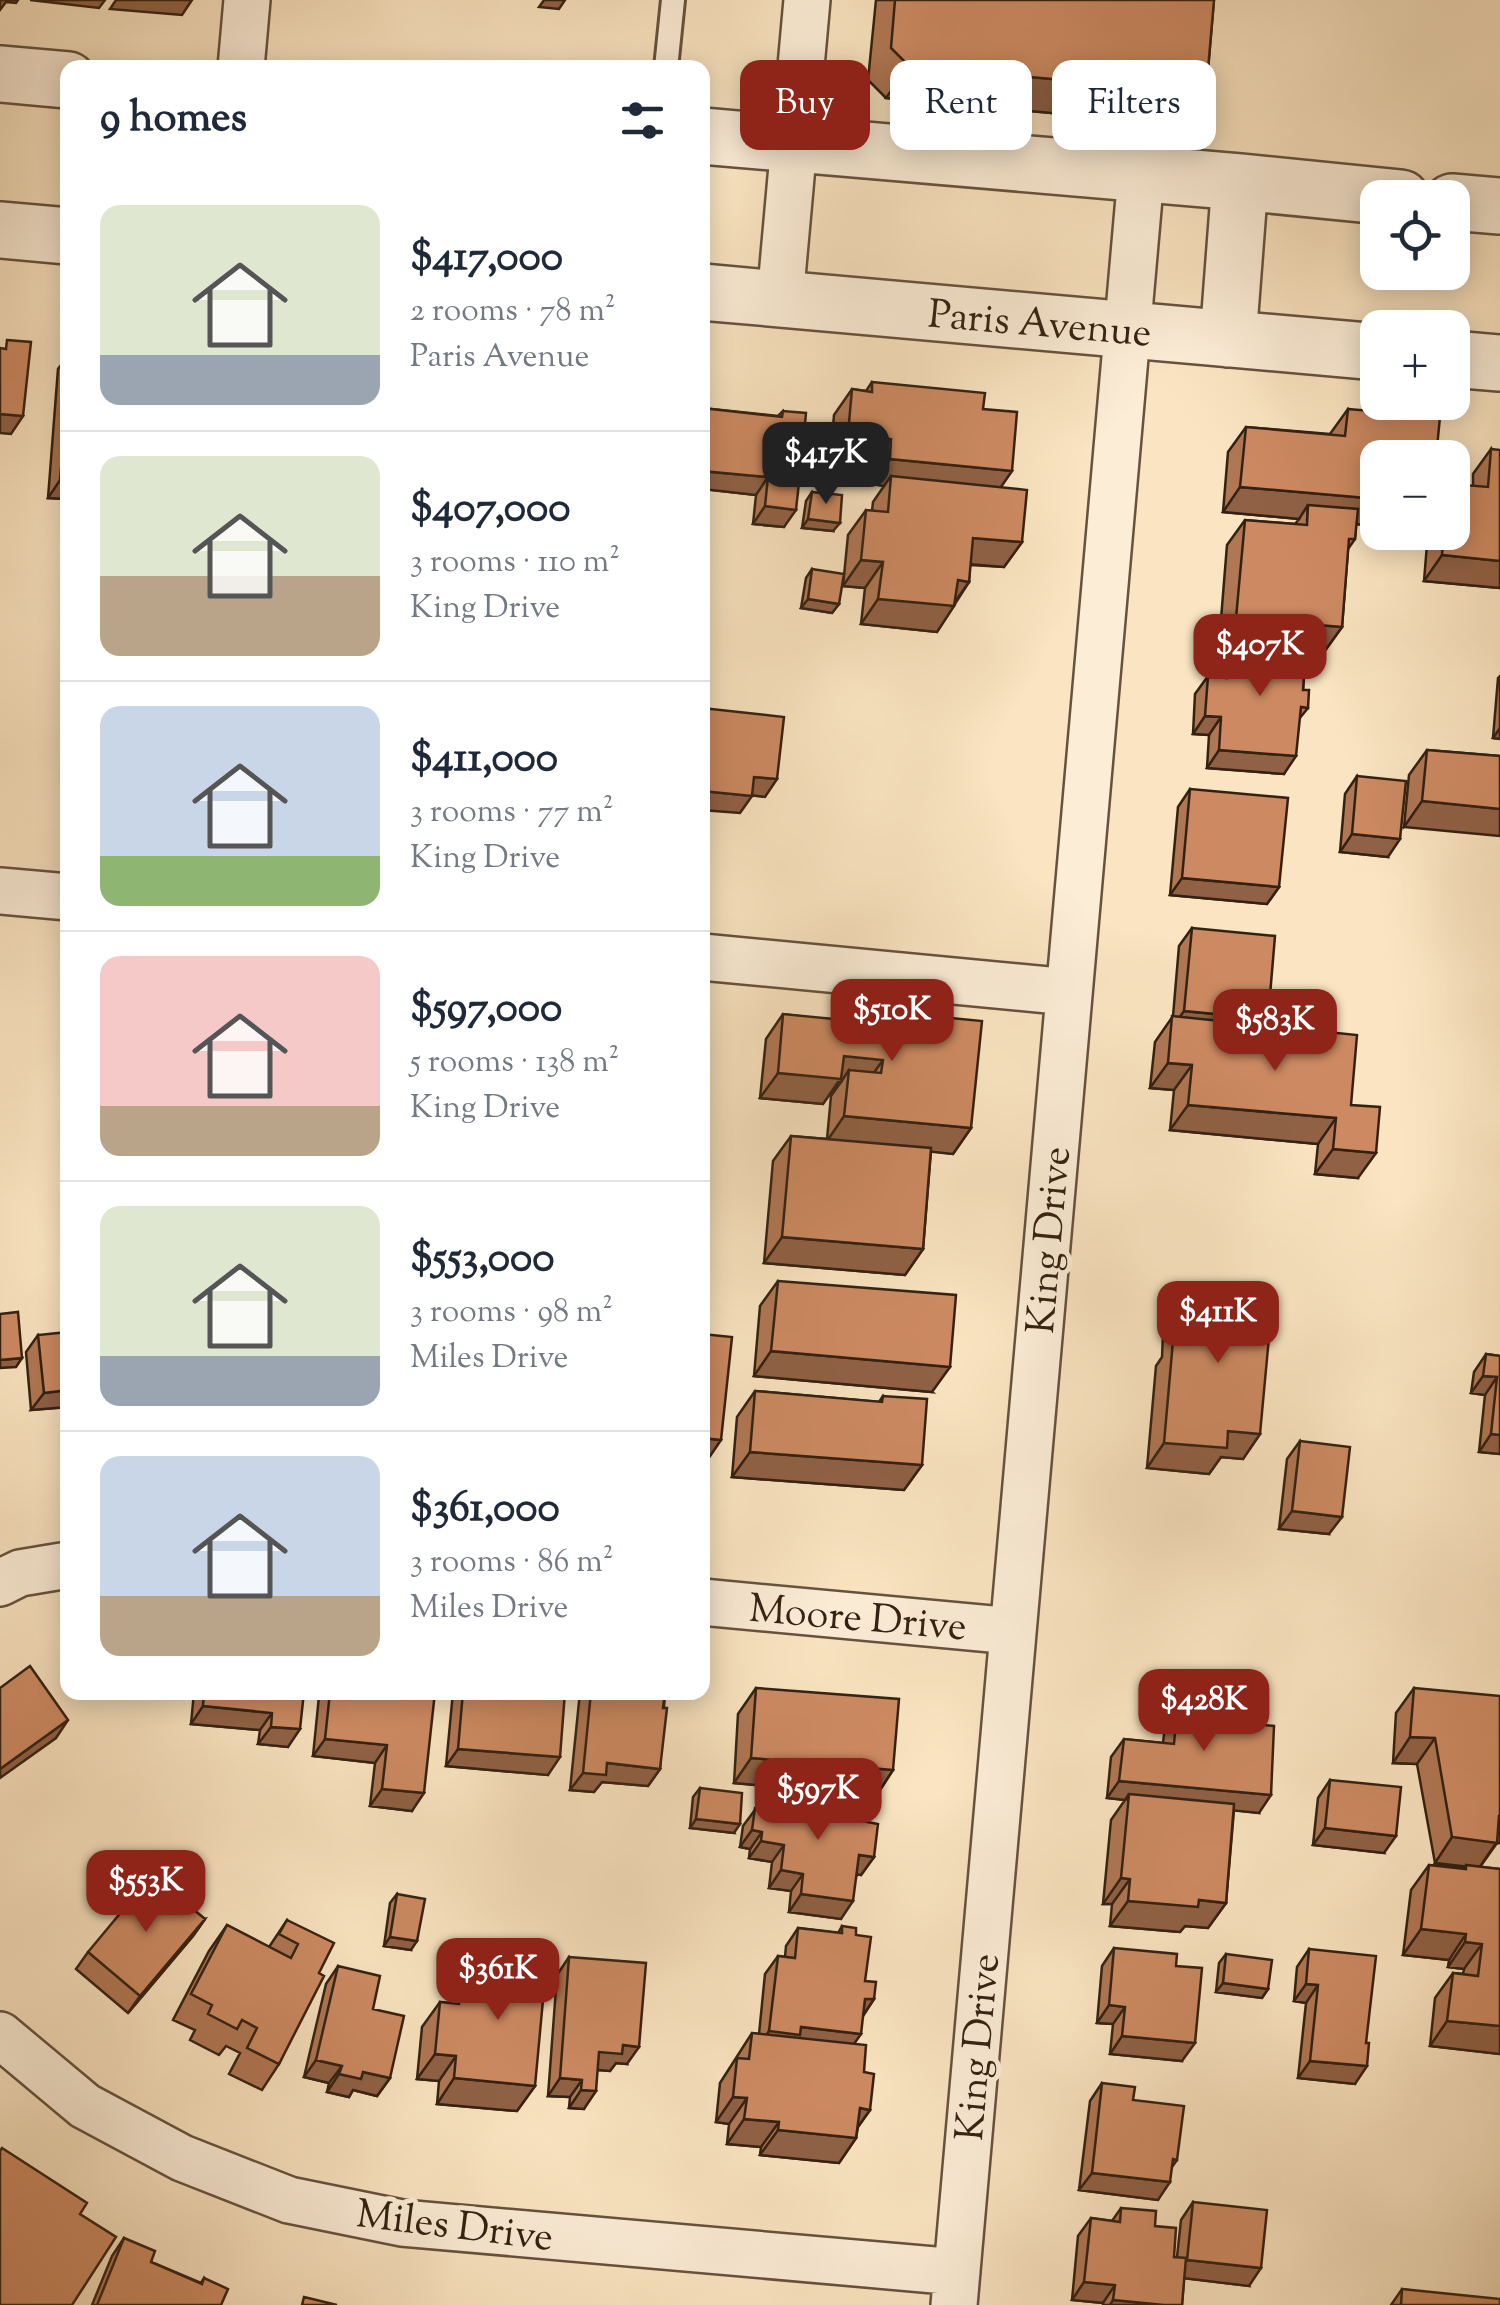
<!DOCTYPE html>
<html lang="en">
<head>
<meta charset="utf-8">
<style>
	body { margin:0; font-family:"Sorts Mill Goudy",serif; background:#f6f6f7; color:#1f2937; height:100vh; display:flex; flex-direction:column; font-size:38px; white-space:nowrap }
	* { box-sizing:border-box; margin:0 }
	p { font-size:32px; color:#747a83 }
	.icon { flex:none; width:55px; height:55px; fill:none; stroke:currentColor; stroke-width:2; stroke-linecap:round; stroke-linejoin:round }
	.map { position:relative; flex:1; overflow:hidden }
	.drawer { position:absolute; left:60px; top:60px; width:650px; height:1640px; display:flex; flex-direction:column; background:#fff; border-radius:20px; box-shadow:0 5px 25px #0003 }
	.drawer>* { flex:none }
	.hud { position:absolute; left:740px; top:60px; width:610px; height:90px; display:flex; gap:20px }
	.tools { position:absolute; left:1360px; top:180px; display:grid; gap:20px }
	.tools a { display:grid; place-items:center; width:110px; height:110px; border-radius:20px; background:#fff; box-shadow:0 5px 25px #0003; font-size:50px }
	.price { position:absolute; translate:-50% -85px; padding:0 22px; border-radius:20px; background:#8f2418; color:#fff; font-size:32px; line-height:65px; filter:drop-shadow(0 2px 5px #0008) }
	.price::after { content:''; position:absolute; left:50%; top:60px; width:30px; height:22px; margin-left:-15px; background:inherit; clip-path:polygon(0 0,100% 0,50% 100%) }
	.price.selected { background:#222; color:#fff }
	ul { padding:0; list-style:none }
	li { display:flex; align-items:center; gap:30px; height:250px; padding:0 40px }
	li+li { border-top:2px solid #e0e1e3 }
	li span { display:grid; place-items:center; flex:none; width:280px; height:200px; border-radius:20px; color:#555 }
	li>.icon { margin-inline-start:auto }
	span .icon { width:120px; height:120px; fill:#fffc; stroke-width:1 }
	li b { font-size:42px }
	h2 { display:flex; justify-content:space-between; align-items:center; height:120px; padding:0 40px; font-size:42px }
	.chip { padding:0 35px; border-radius:20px; background:#fff; box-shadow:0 5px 25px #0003; font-size:35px; line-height:90px }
	.chip.selected { background:#8f2418; color:#fff }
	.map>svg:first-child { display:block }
</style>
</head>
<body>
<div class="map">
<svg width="1500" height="2305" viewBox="0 0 1500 2305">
	<rect width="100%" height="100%" fill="#fae4c1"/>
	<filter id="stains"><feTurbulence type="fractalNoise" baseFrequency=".002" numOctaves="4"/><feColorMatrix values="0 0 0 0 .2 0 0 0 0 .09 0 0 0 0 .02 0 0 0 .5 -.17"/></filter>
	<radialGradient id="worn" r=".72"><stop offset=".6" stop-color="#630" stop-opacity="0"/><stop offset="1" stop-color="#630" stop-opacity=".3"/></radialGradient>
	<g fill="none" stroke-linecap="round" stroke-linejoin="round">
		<defs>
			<path id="service" d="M666 68 673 0"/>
			<path id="minor" d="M241 68 247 0
				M780 299 807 0
				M0 891 68 897
				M702 957 1069 992
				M0 1583 20 1573 68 1565
				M702 1602 1013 1631
				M0 2035 85 2106 182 2158 289 2200 402 2223 957 2272
				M954 2305 1141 175"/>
			<path id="tertiary" d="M0 74 68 80
				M702 136 1240 182 1401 198
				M1452 202 1500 206
				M0 230 68 236
				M702 292 1378 352
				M1228 339 1240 182
				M1452 359 1500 363"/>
		</defs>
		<use href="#service" stroke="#66523e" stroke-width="28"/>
		<use href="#minor" stroke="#66523e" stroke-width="50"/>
		<use href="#tertiary" stroke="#66523e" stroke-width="60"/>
		<use href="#service" stroke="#fcedd7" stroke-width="22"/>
		<use href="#minor" stroke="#fcedd7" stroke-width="45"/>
		<use href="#tertiary" stroke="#fcedd7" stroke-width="55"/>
	</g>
	<path fill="#b07754" stroke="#342112" stroke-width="2.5" d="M876 0H1214L1206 93 1183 125 886 98 868 80Z
		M68 356V499L48 498 58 369Z
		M872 382 983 409 1000 487 1022 542 1004 567 970 565 969 582 937 632 861 624 865 588 843 586 848 535 866 510 872 511 873 502 884 486 872 484 873 464 830 460 834 415 852 389 866 391Z
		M702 408 778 416 783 411 798 493 784 527 753 524 756 495 702 489Z
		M1348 409 1378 458V526L1356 524 1355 539 1348 549 1342 627 1324 652 1306 651 1303 690 1308 708 1299 719 1284 774 1207 768 1209 735 1193 734 1195 694 1208 676 1216 677 1217 661 1229 644H1219L1227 545 1245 520 1295 524 1299 519 1223 512 1228 452 1246 427 1330 434Z
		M1491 449 1500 588 1424 581 1428 532H1452L1473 486V474Z
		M812 492 833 531 802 528 806 501Z
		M812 569 839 604 832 613 801 608 806 578Z
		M1500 676V739L1493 738 1498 678Z
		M1427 750 1500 756 1404 827 1409 775Z
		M1357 776 1388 857 1340 852 1345 794Z
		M1190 789 1279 887 1267 904 1170 895 1178 807Z
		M1192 928 1263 1025 1351 1105 1358 1178 1315 1174 1318 1144 1170 1130 1174 1090 1150 1088 1155 1042 1173 1016 1179 946Z
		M878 1011 971 1128 953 1154 931 1151 923 1249 905 1275 764 1263 773 1161 791 1136 827 1139 831 1096 841 1082H838L823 1104 760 1098 766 1039 783 1014 868 1025Z
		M778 1281 932 1392 754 1376 760 1306Z
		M1181 1285 1260 1434 1243 1459 1221 1457 1209 1474 1147 1468 1156 1366 1162 1357 1164 1311Z
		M38 1335 68 1407 31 1410 26 1352Z
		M1486 1354 1500 1356V1454L1479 1452 1485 1395 1471 1393 1474 1372Z
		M755 1391 879 1402 883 1396 922 1465 904 1490 732 1477 737 1417Z
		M1300 1441 1329 1534 1279 1529 1287 1459Z
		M756 1688 893 1770 876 1796 734 1783 738 1714Z
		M1414 1688 1500 1843H1497L1480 1867 1500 1869V2054L1430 2046 1435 1998 1453 1973 1463 1974 1464 1969 1448 1967 1449 1960 1403 1955 1411 1890 1429 1865 1464 1868 1465 1867 1435 1863 1417 1764 1393 1763 1396 1713Z
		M194 1692H304L288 1747 258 1744 260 1730 191 1724Z
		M322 1692H435L412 1811 370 1806 375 1763 313 1756 319 1696Z
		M453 1692H565L548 1775 446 1766Z
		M580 1692H665L660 1769 648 1786 602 1782 594 1792 570 1790Z
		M1178 1700 1220 1721 1259 1813 1234 1810 1226 1903 1208 1928 1185 1926 1180 1932 1110 1926 1112 1904H1103L1111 1820 1125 1800 1107 1798 1111 1757 1124 1739 1163 1743 1166 1717Z
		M1330 1780 1384 1853 1313 1845 1318 1798Z
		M700 1788 734 1833 690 1828 693 1797Z
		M766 1795 862 1821 874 1857 861 1875 857 1874 841 1919 789 1912 791 1891 769 1888 772 1862 749 1858 750 1849 740 1847 743 1826Z
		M397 1894 411 1950 384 1946 390 1903Z
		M205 1919 193 1936 128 2013 76 1969 88 1952Z
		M287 1920 319 1973 279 2064 262 2090 229 2074 240 2053 226 2046 219 2055 190 2040 195 2030 173 2020 209 1951 227 1925 269 1947Z
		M842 1926 856 1935 865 1981 874 1999 863 2016 854 2044 864 2072 870 2110 858 2127 856 2138 839 2163 760 2155 761 2147 727 2144 729 2124 716 2122 720 2083 752 2033 759 2034 765 1974 778 1956 785 1957 786 1946 798 1928 838 1933Z
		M508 1942 535 2086 517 2111 437 2104 439 2081 417 2079 422 2027 440 2002 449 2003 461 1985 489 1988 491 1967Z
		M1114 1948 1176 1966 1182 2061 1110 2054 1113 2024 1097 2023 1102 1966Z
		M1309 1949 1366 2043 1355 2084 1298 2078 1306 2003 1294 2001 1297 1967Z
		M1226 1954 1268 1989 1262 1998 1216 1992 1219 1963Z
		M569 1957 627 2064 616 2063 610 2071 597 2070 584 2109 569 2108 570 2097 548 2096 557 1975Z
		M338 1966 373 2009 390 2078 377 2096 353 2090 349 2097 327 2092 329 2083 304 2077 326 1984Z
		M1102 2083 1133 2100 1177 2160 1172 2167 1158 2200 1079 2190 1090 2101Z
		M1193 2202 1249 2286 1184 2278 1182 2305H1103V2303L1072 2300 1078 2236 1091 2218 1112 2221 1121 2208 1155 2226 1174 2257H1177L1181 2220Z
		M124 2238 151 2262 201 2283 204 2278 221 2305H92L112 2256Z
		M1402 2289 1500 2305H1391Z"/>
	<path fill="#906145" stroke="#342112" stroke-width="2.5" d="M0 0H18L16 3 6 2 0 10Z
		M30 0H105L99 8Z
		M116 0H192L182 15 110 9Z
		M544 0H565L559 9 539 7Z
		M909 66 1206 93 1183 125 886 98Z
		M0 414 23 416 11 434 0 433Z
		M848 434 891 439 873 464 830 460Z
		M890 459 1012 471 994 497 891 476 884 486 872 484Z
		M702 471 768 477 756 495 702 489Z
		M60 480 68 481V499L48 498Z
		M1240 487 1378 499V526L1307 520 1308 505 1299 519 1223 512Z
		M765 506 796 510 784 527 753 524Z
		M808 519 840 523 833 531 802 528Z
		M973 538 1022 542 1004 567 956 563Z
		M1442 555 1500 561V588L1424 581Z
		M861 560 883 562 865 588 843 586Z
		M958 580 969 582 952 606H954L937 632 861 624 878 599Z
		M808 599 839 604 832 613 801 608Z
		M1236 618 1342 627 1324 652 1219 644Z
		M1205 716 1221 717 1209 735 1193 734Z
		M1500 728V739L1493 738Z
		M1219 750 1296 756 1284 774 1207 768Z
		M754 777 777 779 765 797 742 794Z
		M703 791 752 796 740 813 702 810Z
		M1422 801 1500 809V836L1404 827Z
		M1352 834 1400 839 1388 857 1340 852Z
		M1182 878 1279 887 1267 904 1170 895Z
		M1184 1011 1268 1019 1256 1036 1172 1028Z
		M844 1056 883 1060 865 1085 849 1070 841 1082H838L823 1104 760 1098 778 1073Z
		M1168 1063 1192 1065 1174 1090 1150 1088Z
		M1188 1105 1336 1118 1318 1144 1170 1130Z
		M844 1116 971 1128 953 1154 827 1141Z
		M1333 1149 1376 1153 1358 1178 1315 1174Z
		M782 1237 923 1249 905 1275 764 1263Z
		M771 1351 950 1367 932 1392 754 1376Z
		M22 1358 16 1367 0 1368V1360Z
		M1483 1376 1497 1377 1485 1395 1471 1393Z
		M68 1390V1407L31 1410 44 1393Z
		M1228 1431 1260 1434 1243 1459 1221 1457 1209 1474 1147 1468 1164 1443Z
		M1491 1434 1500 1435V1454L1479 1452Z
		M702 1438 721 1440 704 1465H702Z
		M750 1452 922 1465 904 1490 732 1477Z
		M1292 1511 1342 1517 1329 1534 1279 1529Z
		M203 1706 272 1713 260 1730 191 1724Z
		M68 1720 56 1738 0 1778V1769Z
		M271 1727 300 1729 288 1747 258 1744Z
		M1410 1737 1435 1738 1417 1764 1393 1763Z
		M325 1739 387 1745 375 1763 313 1756Z
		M458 1749 560 1757 548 1775 446 1766Z
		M751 1758 893 1770 876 1796 734 1783Z
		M607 1763 660 1769 648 1786 602 1782 594 1792 570 1790 583 1773Z
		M1119 1781 1271 1795 1259 1813 1128 1800 1129 1794 1125 1800 1107 1798Z
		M382 1789 424 1793 412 1811 370 1806Z
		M1499 1816H1500V1843H1496L1479 1868 1435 1863 1452 1837Z
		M696 1819 740 1824 734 1833 690 1828Z
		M1325 1828 1396 1836 1384 1853 1313 1845Z
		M752 1830 762 1832 750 1849 740 1847Z
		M761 1841 784 1845 772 1862 749 1858Z
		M859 1855 874 1857 861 1875 847 1873Z
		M781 1870 803 1874 791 1891 769 1888Z
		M1121 1878 1130 1879 1112 1904H1103Z
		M801 1894 853 1901 841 1919 789 1912Z
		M1199 1900 1226 1903 1208 1928 1185 1926 1180 1932 1110 1926 1128 1901Z
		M205 1919 193 1936 128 2013 140 1996Z
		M1421 1929 1466 1934 1449 1960 1403 1955Z
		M390 1937 417 1941 411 1950 384 1946Z
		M1465 1942 1482 1944 1464 1969 1448 1967Z
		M1223 1983 1268 1989 1262 1998 1216 1992Z
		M1306 1984 1318 1985 1306 2003 1294 2001Z
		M865 1999H874L862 2017Z
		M1109 2005 1125 2007 1113 2024 1097 2023Z
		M1447 2021 1500 2026V2054L1430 2046Z
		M801 2027 861 2034 849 2051 757 2049 769 2031Z
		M1122 2036 1195 2043 1182 2061 1110 2054Z
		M623 2045 639 2047 627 2064 616 2063 610 2071 587 2069 599 2052Z
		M435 2054 456 2056 439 2081 417 2079Z
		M316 2060 342 2066 329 2083 304 2077Z
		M1310 2061 1367 2066 1355 2084 1298 2078Z
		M363 2072 390 2078 377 2096 353 2090 349 2097 327 2092 339 2074Z
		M454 2078 535 2086 517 2111 437 2104Z
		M560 2078 582 2080 570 2097 548 2096Z
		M581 2090 596 2091 584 2109 569 2108Z
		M733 2097 747 2098 729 2124 716 2122Z
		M860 2108 870 2110 852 2135Z
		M744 2119 779 2122 761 2147 727 2144Z
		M778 2130 856 2138 839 2163 760 2155Z
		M1092 2173 1170 2182 1158 2200 1079 2190Z
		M1187 2260 1261 2268 1249 2286 1174 2277Z
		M1084 2282 1115 2285 1103 2303 1072 2300Z
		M1113 2300 1164 2305H1110Z"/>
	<path fill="#cd8a62" stroke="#342112" stroke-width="2.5" d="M895 0H1214L1206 93 909 66 891 48Z
		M7 340 31 342 23 416 0 414V348L6 349Z
		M872 382 985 393 983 409 1017 412 1012 471 890 459 891 439 848 434 852 389 872 392Z
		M68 387V481L60 480Z
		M702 408 782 417 783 411 806 413 801 467 807 468 805 482H799L796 510 765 506 768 477 702 471Z
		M1348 409 1440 417 1436 458H1378V499L1240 487 1246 427 1345 436Z
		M1491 449 1500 450V561L1442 555 1444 532H1452V484L1488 487Z
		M891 476 1027 490 1022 542 973 538 969 582 958 580 954 606 878 599 883 562 861 560 866 510 888 512Z
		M812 492 842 495 840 523 808 519Z
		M1308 505 1358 509 1355 539H1349L1342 627 1236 618 1245 520 1307 525Z
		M812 569 844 574 839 604 808 599Z
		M1230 644 1306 648 1303 690H1309L1308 708 1301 707 1296 756 1219 750 1221 717 1205 716 1208 676 1227 678Z
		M702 708 784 717 777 779 754 777 752 796 703 791 702 797Z
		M1427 750 1500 756V809L1422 801Z
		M1357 776 1406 781 1400 839 1352 834Z
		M1190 789 1288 798 1279 887 1182 878Z
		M1192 928 1275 936 1268 1019 1184 1011Z
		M878 1011 982 1021 971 1128 844 1116 849 1070 881 1073 883 1060 844 1056 841 1079 778 1073 783 1014 844 1020V1023L877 1026Z
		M1172 1016 1357 1035 1351 1105 1380 1107 1376 1153 1333 1149 1336 1118 1188 1105 1192 1065 1168 1063Z
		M791 1136 931 1148 923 1249 782 1237Z
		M778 1281 956 1295 950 1367 771 1351Z
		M1181 1285 1273 1294 1260 1434 1228 1431 1227 1448 1164 1443 1173 1341 1180 1342Z
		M18 1312 22 1358 0 1360V1314Z
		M68 1332V1390L44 1393 38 1335Z
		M702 1334 732 1337 721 1440 702 1438Z
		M1486 1354 1500 1356V1435L1491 1434 1497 1377 1483 1376Z
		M755 1391 882 1402 883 1396 927 1399 922 1465 750 1452Z
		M1300 1441 1350 1447 1342 1517 1292 1511Z
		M30 1666 68 1720 0 1769V1688Z
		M756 1688 899 1699 893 1770 751 1758Z
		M1414 1688 1500 1696V1816H1499L1497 1843 1452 1837 1435 1738 1410 1737Z
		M204 1692H304L300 1729 271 1727 272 1713 203 1706Z
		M330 1692H435L424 1793 382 1789 387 1745 325 1739Z
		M463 1692H565L560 1757 458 1749Z
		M591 1692H665L663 1708H667L660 1769 607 1763 606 1775 583 1773Z
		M1178 1700 1222 1704 1220 1721 1274 1726 1271 1795 1119 1781 1124 1739 1174 1744Z
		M1330 1780 1401 1787 1396 1836 1325 1828Z
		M700 1788 742 1793 740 1824 696 1819Z
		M1129 1794 1234 1804 1226 1903 1199 1900 1198 1907 1128 1901 1130 1879 1121 1878Z
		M766 1795 863 1808 862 1821 878 1824 874 1857 859 1855 853 1901 801 1894 803 1874 781 1870 784 1845 761 1841 762 1832 752 1830 755 1808 764 1810Z
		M1429 1865 1466 1869V1865L1500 1869V2026L1447 2021 1453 1973 1478 1976 1482 1944 1465 1942 1466 1934 1421 1929Z
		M152 1875 205 1919 140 1996 88 1952Z
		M397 1894 425 1899 417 1941 390 1937Z
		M287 1920 334 1943 319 1973 324 1976 279 2064 247 2048 257 2028 242 2020 237 2029 208 2014 212 2005 191 1994 227 1925 291 1958 298 1944 279 1934Z
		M842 1926 856 1928V1935L871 1937 865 1981 876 1982 874 1999H865L861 2034 801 2027 800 2035 769 2031 778 1956 795 1958 798 1928 842 1933Z
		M508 1942 548 1946 535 2086 454 2078 456 2056 435 2054 440 2002 459 2004 461 1985 504 1989Z
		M1114 1948 1177 1954 1176 1966 1202 1968 1195 2043 1122 2036 1125 2007 1109 2005Z
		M1309 1949 1376 1956 1366 2043H1369L1367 2066 1310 2061 1318 1985 1306 1984Z
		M1226 1954 1272 1960 1268 1989 1223 1983Z
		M569 1957 646 1963 639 2047 623 2045 622 2054 599 2052 596 2091 581 2090 582 2080 560 2078Z
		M338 1966 380 1976 373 2009 404 2016 390 2078 363 2072 361 2079 339 2074 342 2066 316 2060Z
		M752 2033 866 2045 864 2072 874 2074 870 2110 860 2108 856 2138 778 2130 779 2122 744 2119 747 2098 733 2097 737 2058 749 2059Z
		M1102 2083 1135 2087 1133 2100 1184 2106 1177 2160 1173 2159 1170 2182 1092 2173Z
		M2 2148 87 2203 80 2214 116 2237 72 2305H0V2151Z
		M1193 2202 1267 2210 1261 2268 1187 2260Z
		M1121 2208 1156 2211 1155 2226 1176 2228 1174 2257 1186 2258 1182 2305H1164L1113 2300 1115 2285 1084 2282 1091 2218 1120 2222Z
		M124 2238 155 2251 151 2262 202 2284 204 2278 228 2289 221 2305H97Z
		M1402 2289 1500 2299V2305H1401Z
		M304 2297 337 2305H302Z"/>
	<g text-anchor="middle" stroke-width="10" stroke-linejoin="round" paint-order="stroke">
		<g font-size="40" fill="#342112" stroke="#fcedd7">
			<text transform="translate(1040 322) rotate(5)" y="14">Paris Avenue</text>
			<text transform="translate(1047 1240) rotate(-85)" y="14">King Drive</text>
			<text transform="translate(858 1616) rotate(5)" y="14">Moore Drive</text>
			<text transform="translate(976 2047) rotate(-85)" y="14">King Drive</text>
			<text transform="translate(455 2224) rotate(7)" y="14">Miles Drive</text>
		</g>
	</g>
	<rect width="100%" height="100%" filter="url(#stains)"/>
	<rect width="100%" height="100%" fill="url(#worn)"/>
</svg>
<div class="tools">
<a><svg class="icon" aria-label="locate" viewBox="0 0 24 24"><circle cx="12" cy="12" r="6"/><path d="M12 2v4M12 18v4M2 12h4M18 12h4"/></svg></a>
<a>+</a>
<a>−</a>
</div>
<b class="price selected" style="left:826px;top:507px">$417K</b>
<b class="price" style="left:1260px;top:699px">$407K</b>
<b class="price" style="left:892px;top:1064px">$510K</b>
<b class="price" style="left:1275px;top:1074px">$583K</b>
<b class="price" style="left:1218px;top:1366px">$411K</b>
<b class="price" style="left:1204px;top:1754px">$428K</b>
<b class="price" style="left:818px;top:1843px">$597K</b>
<b class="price" style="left:146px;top:1935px">$553K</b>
<b class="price" style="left:498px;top:2023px">$361K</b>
<div class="hud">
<a class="chip selected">Buy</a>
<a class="chip">Rent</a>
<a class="chip">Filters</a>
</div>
<section class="drawer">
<h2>9 homes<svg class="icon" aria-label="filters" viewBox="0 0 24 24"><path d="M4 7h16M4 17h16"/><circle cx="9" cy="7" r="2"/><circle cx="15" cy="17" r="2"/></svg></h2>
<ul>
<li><span style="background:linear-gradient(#dfe7d0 75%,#9aa5b1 0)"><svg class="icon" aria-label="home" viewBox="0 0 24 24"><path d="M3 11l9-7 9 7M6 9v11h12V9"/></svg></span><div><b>$417,000</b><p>2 rooms · 78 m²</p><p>Paris Avenue</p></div></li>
<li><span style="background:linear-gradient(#dfe7d0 60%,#b9a48a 0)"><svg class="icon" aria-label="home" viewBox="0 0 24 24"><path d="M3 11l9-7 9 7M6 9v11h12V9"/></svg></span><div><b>$407,000</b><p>3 rooms · 110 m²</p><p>King Drive</p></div></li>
<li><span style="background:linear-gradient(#c9d6e8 75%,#8fb573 0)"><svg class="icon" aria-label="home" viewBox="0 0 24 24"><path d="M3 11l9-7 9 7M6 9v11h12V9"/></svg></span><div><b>$411,000</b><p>3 rooms · 77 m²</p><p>King Drive</p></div></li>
<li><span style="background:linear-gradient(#f6c9c9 75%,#b9a48a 0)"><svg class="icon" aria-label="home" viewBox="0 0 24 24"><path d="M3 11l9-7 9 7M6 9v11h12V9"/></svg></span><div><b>$597,000</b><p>5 rooms · 138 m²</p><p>King Drive</p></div></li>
<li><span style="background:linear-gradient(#dfe7d0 75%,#9aa5b1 0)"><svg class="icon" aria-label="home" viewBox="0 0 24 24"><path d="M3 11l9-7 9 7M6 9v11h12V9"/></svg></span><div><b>$553,000</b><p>3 rooms · 98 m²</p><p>Miles Drive</p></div></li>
<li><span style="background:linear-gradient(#c9d6e8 70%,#b9a48a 0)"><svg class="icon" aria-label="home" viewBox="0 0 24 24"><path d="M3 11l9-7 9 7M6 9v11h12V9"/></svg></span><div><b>$361,000</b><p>3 rooms · 86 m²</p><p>Miles Drive</p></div></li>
</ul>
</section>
</div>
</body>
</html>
